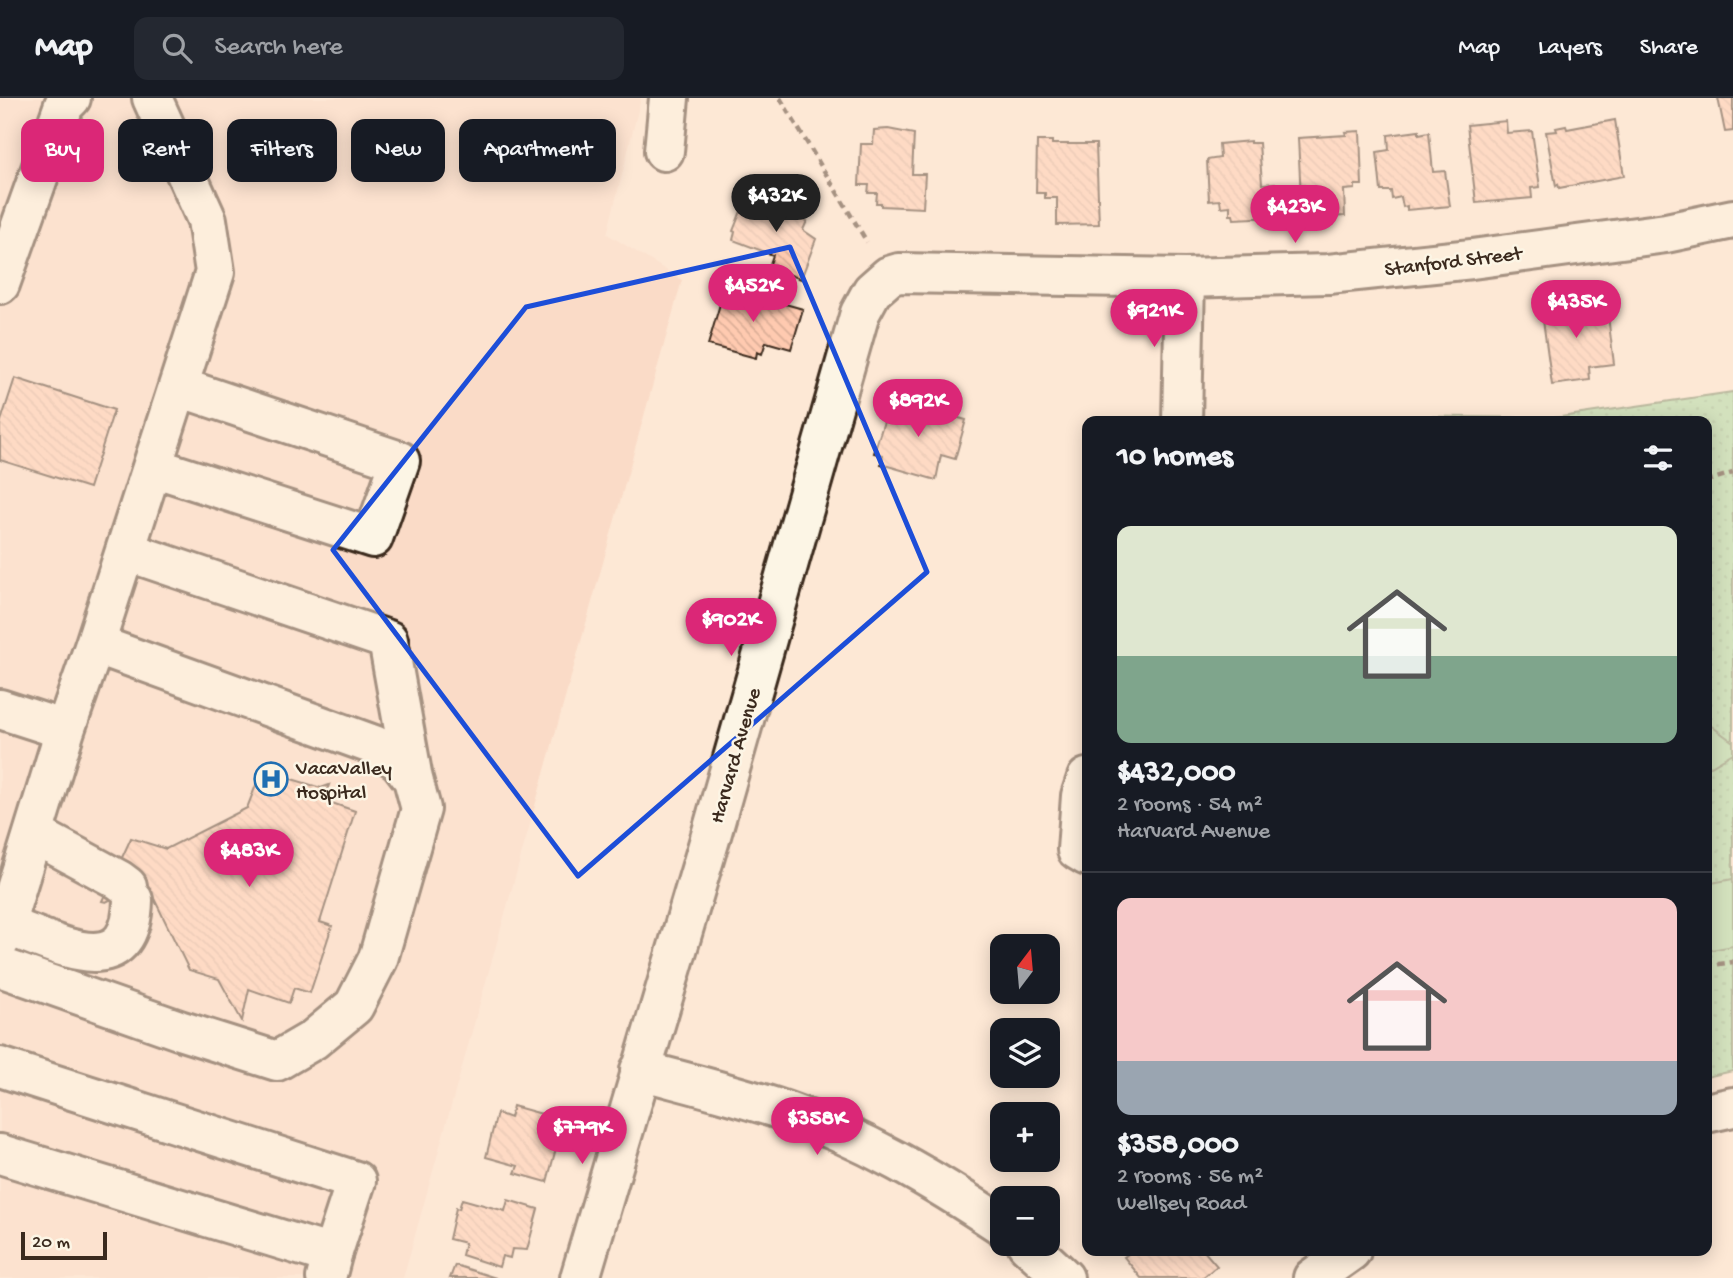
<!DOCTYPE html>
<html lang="en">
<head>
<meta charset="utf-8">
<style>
	body { margin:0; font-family:"Gochi Hand",sans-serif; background:#242831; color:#f1f3f6; height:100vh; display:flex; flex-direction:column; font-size:26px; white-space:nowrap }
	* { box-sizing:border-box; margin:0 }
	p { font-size:23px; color:#9ea1a6 }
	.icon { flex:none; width:38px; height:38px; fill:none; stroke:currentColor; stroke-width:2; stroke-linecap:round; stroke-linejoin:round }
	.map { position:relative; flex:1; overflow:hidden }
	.drawer { position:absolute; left:1082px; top:318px; width:630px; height:840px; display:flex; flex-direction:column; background:#171b24; border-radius:14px; box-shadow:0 4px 18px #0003 }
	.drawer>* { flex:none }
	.guide { position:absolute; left:21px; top:21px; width:665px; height:63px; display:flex; gap:14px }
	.needle { width:46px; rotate:16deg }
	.tools { position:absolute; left:990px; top:836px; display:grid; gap:14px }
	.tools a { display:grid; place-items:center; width:70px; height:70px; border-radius:14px; background:#171b24; box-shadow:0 4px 18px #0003; font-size:35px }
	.scale { position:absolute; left:21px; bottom:18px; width:86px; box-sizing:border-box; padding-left:7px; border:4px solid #3b2a1e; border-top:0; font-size:19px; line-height:24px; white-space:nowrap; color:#3b2a1e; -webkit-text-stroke:5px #fcf5e5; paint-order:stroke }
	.price { position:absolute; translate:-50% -60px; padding:0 16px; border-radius:24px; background:#db2777; color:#fff; font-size:23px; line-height:46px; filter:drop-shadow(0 2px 4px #0008) }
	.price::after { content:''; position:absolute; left:50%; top:42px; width:21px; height:16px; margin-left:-10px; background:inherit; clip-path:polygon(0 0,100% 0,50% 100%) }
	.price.current { background:#222; color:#fff }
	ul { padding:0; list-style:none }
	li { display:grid; align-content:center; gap:14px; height:371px; padding:0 35px }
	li+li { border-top:2px solid #363941 }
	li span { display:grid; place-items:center; height:217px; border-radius:14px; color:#555 }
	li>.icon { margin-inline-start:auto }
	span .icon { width:126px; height:126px; fill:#fffc; stroke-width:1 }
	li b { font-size:30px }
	h2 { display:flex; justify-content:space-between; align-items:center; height:84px; padding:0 35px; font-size:30px }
	.tag { padding:0 24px; border-radius:14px; background:#171b24; box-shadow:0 4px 18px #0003; font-size:24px; line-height:63px }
	.tag.current { background:#db2777; color:#fff }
	header { display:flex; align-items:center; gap:42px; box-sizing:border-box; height:98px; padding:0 35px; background:#171b24; border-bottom:2px solid #363941 }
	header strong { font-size:33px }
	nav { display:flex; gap:38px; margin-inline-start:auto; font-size:24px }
	.search { width:490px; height:63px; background:#242831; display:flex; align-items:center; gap:18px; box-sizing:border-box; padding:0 24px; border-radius:14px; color:#9ea1a6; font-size:26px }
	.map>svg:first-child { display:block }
</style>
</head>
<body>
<header>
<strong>Map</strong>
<div class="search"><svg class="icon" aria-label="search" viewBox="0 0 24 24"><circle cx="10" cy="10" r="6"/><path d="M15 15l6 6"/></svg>Search here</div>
<nav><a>Map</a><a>Layers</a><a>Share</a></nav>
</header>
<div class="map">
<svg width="1733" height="1180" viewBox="0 0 1733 1180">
	<defs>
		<pattern id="grass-dots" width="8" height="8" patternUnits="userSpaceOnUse" patternTransform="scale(1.75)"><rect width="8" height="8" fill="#9fdaa0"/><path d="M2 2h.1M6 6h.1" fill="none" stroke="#8abb89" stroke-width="1.8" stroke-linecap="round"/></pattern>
		<pattern id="building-back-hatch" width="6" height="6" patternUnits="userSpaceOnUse" patternTransform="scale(1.75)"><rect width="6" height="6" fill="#ffcab0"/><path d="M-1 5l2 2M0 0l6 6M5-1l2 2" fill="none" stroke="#dbae97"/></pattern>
	</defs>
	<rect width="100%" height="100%" fill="#fde8d5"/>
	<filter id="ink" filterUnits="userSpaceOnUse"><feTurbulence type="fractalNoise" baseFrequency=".0143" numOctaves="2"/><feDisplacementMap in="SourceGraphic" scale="14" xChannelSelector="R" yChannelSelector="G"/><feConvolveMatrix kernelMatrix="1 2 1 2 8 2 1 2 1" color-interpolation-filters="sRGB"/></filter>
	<g filter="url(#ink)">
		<path fill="#fadbc7" d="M0 0H641L607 136 682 182 403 1180H0Z"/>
		<path fill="url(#grass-dots)" stroke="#6d825f" stroke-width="2" d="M1733 294V973L1706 979V324H1390L1392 318 1554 320Z"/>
		<path fill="#9fdaa0" stroke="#6d825f" stroke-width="2" d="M1706 624 1733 644V655L1706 671Z
			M1733 781V848L1706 853V786Z"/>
		<path fill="url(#building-back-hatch)" stroke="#3b2a1e" stroke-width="2" d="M1718 0H1733V33L1725 34Z
			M1615 22 1624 78 1559 90 1558 86 1556 88 1546 34 1557 33 1556 30 1566 28 1567 31Z
			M1506 23 1507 35 1532 33 1540 89 1531 90 1532 100 1476 105 1467 27Z
			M888 31 914 36 912 76H925L923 110 881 108V105H876L877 95H868L869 87H859L861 46H873L874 32Z
			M1360 33 1362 87H1355V91L1344 92 1345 118 1302 121 1298 40 1346 37 1345 34Z
			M1419 33V36L1429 34 1433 74 1445 73 1450 108 1407 112V108L1403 109 1401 99 1392 101 1391 93H1381L1377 54 1389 52 1388 37Z
			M1037 43H1052V46H1096L1099 126 1057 127V100H1045V95H1036Z
			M1250 43V45H1259L1262 86 1275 85 1276 119 1234 121 1233 117H1230V108L1221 109 1220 102 1209 103 1207 62 1220 60 1219 46Z
			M766 97 804 112 801 121 807 123 803 132 816 141 801 181 769 169 773 157 733 142 735 134 733 133 745 103 762 110Z
			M725 189 803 211 791 251 766 244 762 256 757 254 756 260 708 247Z
			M1597 200 1598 211 1607 210 1614 266 1589 269 1590 282 1552 287 1541 208Z
			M15 280 114 312 89 390 0 362V326Z
			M891 301 966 322 955 361 941 357 936 382 881 366 883 357 874 355Z
			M262 672 321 690 329 687 324 699 326 703 355 713 320 824 332 828 310 895 294 890 289 905 249 891 242 923 219 881 189 872 146 784 106 804 102 803 131 740 166 751 247 710Z
			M513 1008 549 1018 545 1029 554 1031 552 1039 558 1043 547 1084 515 1075 518 1068 486 1059 497 1015 510 1020Z
			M462 1101 505 1113 508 1102 538 1111 527 1152 512 1151 510 1160 502 1158 499 1169 462 1157 465 1145 449 1141 456 1110 459 1111Z
			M1132 1153H1204L1217 1168 1202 1180H1141L1124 1159Z
			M455 1167 496 1180H450Z"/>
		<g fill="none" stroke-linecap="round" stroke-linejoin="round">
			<defs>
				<path id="minor" d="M664 53 669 0
					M0 186 64 7 71 0
					M1182 324 1185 180
					M153 369 373 440 400 363 179 289
					M126 453 388 542 413 681
					M0 611 65 632
					M1087 680 1081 698 1077 752 1087 758
					M34 736 119 782 127 788
					M5 827C53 843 131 890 133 802
					M0 843 65 632 95 546 215 174 207 122 152 0
					M0 869 179 932 277 963 313 942 354 908 378 861 421 711 413 681 399 663 374 647 95 546
					M0 969 356 1083 332 1157
					M640 972C688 985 738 997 785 1013 863 1040 934 1082 1003 1128
					M1706 1015 1733 1009
					M0 1056 332 1157 326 1180
					M1027 1146 1064 1180
					M580 1180 712 734 860 215 872 193 889 178 899 175 1185 180 1328 176 1472 161 1666 135 1733 121
					M1313 1180 1351 1153"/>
			</defs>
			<use href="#minor" stroke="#3b2a1e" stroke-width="44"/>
			<path stroke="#3b2a1e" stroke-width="4.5" stroke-dasharray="7 5" stroke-linecap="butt" d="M780 0 867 144
				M1706 383 1733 375
				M1706 868 1733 864"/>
			<use href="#minor" stroke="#fcf5e5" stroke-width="38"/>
		</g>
	</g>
	<path d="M0 0H1733V1180H0ZM790 149 927 474 578 778 333 452 526 209Z" fill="#fde8d5" fill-opacity=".55" fill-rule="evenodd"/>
	<path fill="none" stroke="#1d4ed8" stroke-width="5" stroke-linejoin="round" d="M790 149 927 474 578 778 333 452 526 209Z"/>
	<defs>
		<symbol id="hospital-ring" viewBox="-11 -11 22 22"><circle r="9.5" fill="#fcf5e5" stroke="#1f6fb2" stroke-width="1.5"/><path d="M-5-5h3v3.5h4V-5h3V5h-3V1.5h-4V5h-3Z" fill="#1f6fb2"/></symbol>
	</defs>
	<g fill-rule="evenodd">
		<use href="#hospital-ring" x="252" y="662" width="38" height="38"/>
	</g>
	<g text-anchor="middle" stroke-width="5" stroke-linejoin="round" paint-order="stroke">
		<g font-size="21" fill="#3b2a1e" stroke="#fcf5e5">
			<text transform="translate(1453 162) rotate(-7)" y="7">Stanford Street</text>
			<text transform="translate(734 657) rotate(-74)" y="7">Harvard Avenue</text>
		</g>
		<g font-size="21" fill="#3b2a1e" stroke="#fcf5e5" text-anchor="start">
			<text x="296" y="676">VacaValley<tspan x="296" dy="24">Hospital</tspan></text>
		</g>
	</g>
</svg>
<div class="tools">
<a><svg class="needle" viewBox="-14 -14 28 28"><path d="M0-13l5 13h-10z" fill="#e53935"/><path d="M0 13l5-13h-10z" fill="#9ea1a6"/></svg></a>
<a><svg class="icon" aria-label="layers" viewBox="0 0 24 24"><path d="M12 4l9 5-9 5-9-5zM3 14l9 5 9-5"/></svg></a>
<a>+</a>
<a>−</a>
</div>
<div class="scale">20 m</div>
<b class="price current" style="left:776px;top:136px">$432K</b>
<b class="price" style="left:1295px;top:147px">$423K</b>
<b class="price" style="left:753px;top:226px">$452K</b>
<b class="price" style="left:1576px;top:242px">$435K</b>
<b class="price" style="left:1154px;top:251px">$921K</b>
<b class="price" style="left:918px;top:341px">$892K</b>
<b class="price" style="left:731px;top:560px">$902K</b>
<b class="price" style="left:249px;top:791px">$483K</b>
<b class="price" style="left:817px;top:1059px">$358K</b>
<b class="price" style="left:582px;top:1068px">$779K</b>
<div class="guide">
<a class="tag current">Buy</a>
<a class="tag">Rent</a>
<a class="tag">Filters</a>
<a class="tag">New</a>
<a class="tag">Apartment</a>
</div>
<section class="drawer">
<h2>10 homes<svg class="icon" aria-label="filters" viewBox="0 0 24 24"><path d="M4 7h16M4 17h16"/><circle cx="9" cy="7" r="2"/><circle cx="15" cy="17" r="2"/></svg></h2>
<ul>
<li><span style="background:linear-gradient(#dfe7d0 60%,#7fa58c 0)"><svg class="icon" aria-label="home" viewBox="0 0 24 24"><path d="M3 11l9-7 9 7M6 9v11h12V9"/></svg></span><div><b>$432,000</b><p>2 rooms · 54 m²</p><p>Harvard Avenue</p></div></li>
<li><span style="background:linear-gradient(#f6c9c9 75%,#9aa5b1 0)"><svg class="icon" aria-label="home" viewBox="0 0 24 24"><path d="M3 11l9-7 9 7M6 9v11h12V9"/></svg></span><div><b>$358,000</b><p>2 rooms · 56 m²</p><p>Wellsey Road</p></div></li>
</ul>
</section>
</div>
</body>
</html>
